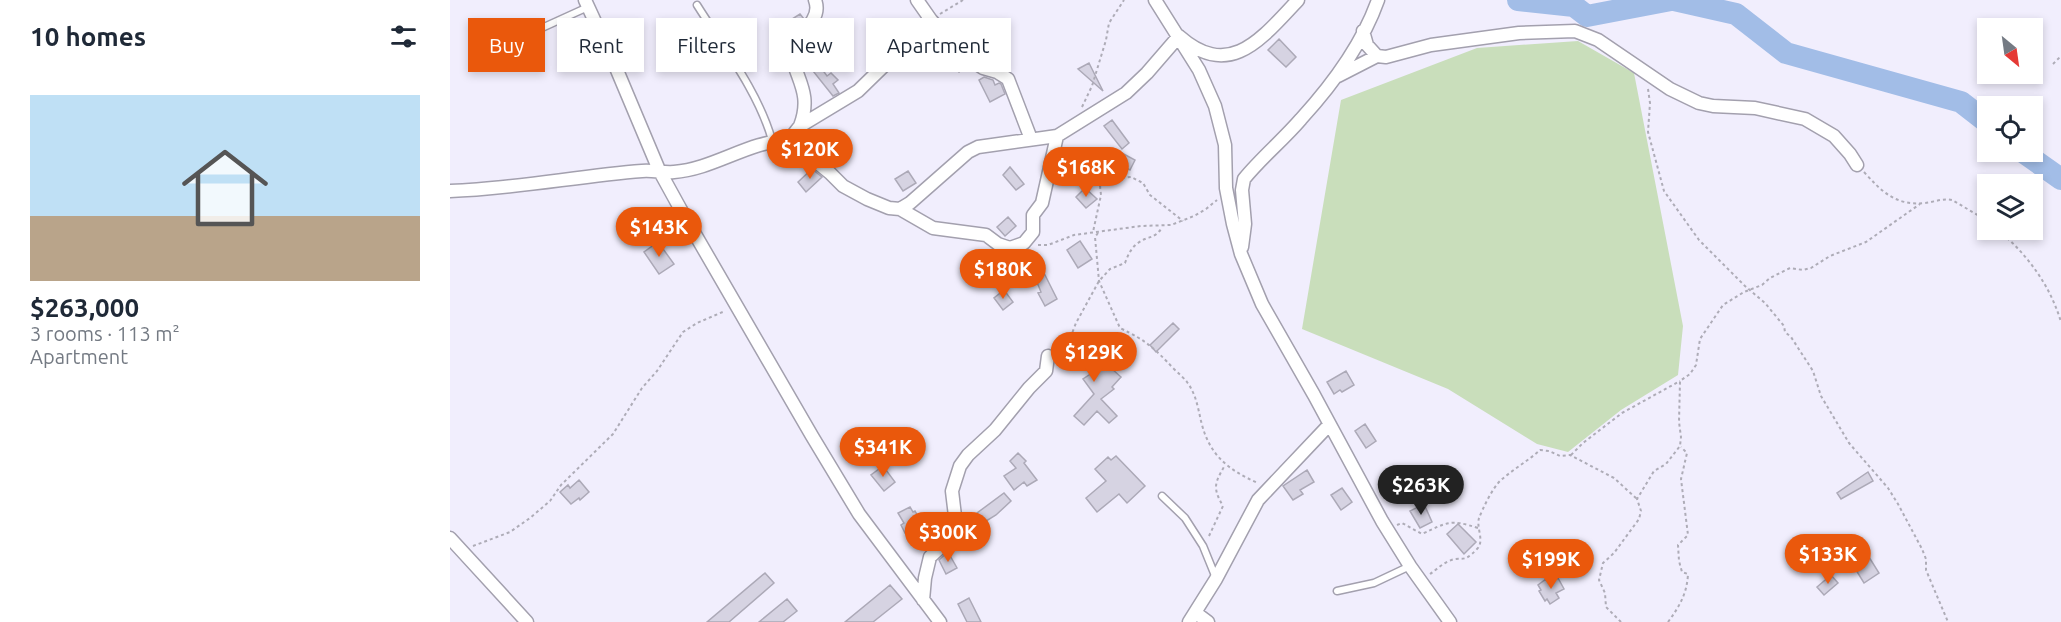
<!DOCTYPE html>
<html lang="en">
<head>
<meta charset="utf-8">
<style>
	body { margin:0; font-family:Ubuntu,sans-serif; background:#f6f6f7; color:#1f2937; height:100vh; display:flex; flex-direction:column; font-size:22px; white-space:nowrap }
	* { box-sizing:border-box; margin:0 }
	p { font-size:20px; color:#747a83 }
	.icon { flex:none; width:33px; height:33px; fill:none; stroke:currentColor; stroke-width:2; stroke-linecap:round; stroke-linejoin:round }
	.map { position:relative; flex:1; overflow:hidden }
	.side { display:flex; flex-direction:column; background:#fff; width:450px }
	.side>* { flex:none }
	.banner { position:absolute; left:18px; top:18px; width:570px; height:54px; display:flex; gap:12px }
	.needle { width:39px; rotate:151deg }
	.tools { position:absolute; left:1527px; top:18px; display:grid; gap:12px }
	.tools a { display:grid; place-items:center; width:66px; height:66px; border-radius:0px; background:#fff; box-shadow:0 3px 9px #0003; font-size:30px }
	.price { position:absolute; translate:-50% -51px; padding:0 14px; border-radius:21px; background:#ea580c; color:#fff; font-size:20px; line-height:39px; filter:drop-shadow(0 2px 3px #0008) }
	.price::after { content:''; position:absolute; left:50%; top:36px; width:18px; height:14px; margin-left:-9px; background:inherit; clip-path:polygon(0 0,100% 0,50% 100%) }
	.price.on { background:#222; color:#fff }
	ul { padding:0; list-style:none }
	li { display:grid; align-content:center; gap:12px; height:318px; padding:0 30px }
	li+li { border-top:2px solid #e0e1e3 }
	li span { display:grid; place-items:center; height:186px; border-radius:0px; color:#555 }
	li>.icon { margin-inline-start:auto }
	span .icon { width:108px; height:108px; fill:#fffc; stroke-width:1 }
	li b { font-size:26px }
	h2 { display:flex; justify-content:space-between; align-items:center; height:72px; padding:0 30px; font-size:26px }
	.chip { padding:0 21px; border-radius:0px; background:#fff; box-shadow:0 3px 9px #0003; font-size:21px; line-height:54px }
	.chip.on { background:#ea580c; color:#fff }
	main { display:flex; flex:1; min-height:0 }
	.map>svg:first-child { display:block }
</style>
</head>
<body>
<main>
<section class="side">
<h2>10 homes<svg class="icon" aria-label="filters" viewBox="0 0 24 24"><path d="M4 7h16M4 17h16"/><circle cx="9" cy="7" r="2"/><circle cx="15" cy="17" r="2"/></svg></h2>
<ul>
<li><span style="background:linear-gradient(#bfe0f5 65%,#b9a48a 0)"><svg class="icon" aria-label="home" viewBox="0 0 24 24"><path d="M3 11l9-7 9 7M6 9v11h12V9"/></svg></span><div><b>$263,000</b><p>3 rooms · 113 m²</p><p>Apartment</p></div></li>
</ul>
</section>
<div class="map">
<svg width="1611" height="622" viewBox="0 0 1611 622">
	<rect width="100%" height="100%" fill="#f1eefd"/>
	<path fill="#c9debb" d="M1128 41 1184 73 1233 326 1228 375 1171 410 1118 452 1087 444 998 389 852 329 891 100 1027 48Z"/>
	<g fill="none" stroke-linecap="round" stroke-linejoin="round">
		<path stroke="#a2bde7" stroke-width="22" d="M1068 0 1124 6 1137 16 1221 0
			M1224 0 1286 14 1336 53 1511 102 1538 123
			M1573 152 1611 179"/>
	</g>
	<path fill="#d6d3e2" stroke="#aca9b7" stroke-width="1.5" d="M350 14 354 19 337 35 331 26Z
		M480 33 515 66 509 72 479 44 477 47 471 41Z
		M829 39 846 57 836 67 818 50Z
		M366 61 377 76 381 73 388 80 383 84 389 93 383 96 359 66Z
		M639 63 653 91 628 69Z
		M534 77 543 80 545 85 549 83 551 84 555 94 540 102 529 80Z
		M662 120 679 143 672 149 654 126Z
		M670 152 685 160 680 170 664 161Z
		M560 167 574 184 566 190 553 175Z
		M362 169 372 177 356 192 348 182Z
		M458 171 466 183 453 191 445 179Z
		M635 188 647 199 636 208 626 197Z
		M558 217 566 226 555 236 547 227Z
		M630 241 642 259 628 268 617 250Z
		M208 242 224 264 209 274 194 252Z
		M534 257 542 264 546 261 553 269 541 280 539 277 533 283 526 276 531 271 525 266Z
		M593 271 607 299 595 306 588 293 591 292 584 275Z
		M554 290 563 302 553 310 544 298Z
		M723 323 729 329 706 352 700 345Z
		M625 336 671 377 662 387 664 389 651 399 667 416 659 423 647 411 634 425 624 416 644 394 633 379 648 369 633 354 624 364 614 354 622 345 619 342Z
		M896 371 904 385 892 392 890 390 884 394 877 382Z
		M915 424 926 441 916 448 905 431Z
		M568 453 576 461 574 463 587 480 577 486 574 482 564 490 554 476 566 468 560 461Z
		M666 456 695 486 677 503 669 494 647 512 636 498 656 481 645 469 658 457 661 460Z
		M433 466 445 482 434 491 421 475Z
		M857 470 864 482 850 490 853 494 843 500 833 486Z
		M1418 472 1423 481 1391 499 1387 493Z
		M129 480 139 492 130 500 129 498 121 504 110 492 118 485 120 488Z
		M892 488 902 502 891 510 881 495Z
		M554 493 561 501 546 515 533 523 527 513Z
		M974 504 982 522 970 528 960 511Z
		M460 507 463 512 465 511 472 524 455 533 451 525 454 523 448 513Z
		M1008 524 1026 542 1014 554 997 534Z
		M1414 549 1429 573 1414 583 1406 570 1403 571 1397 561Z
		M498 552 507 568 496 574 489 560Z
		M315 573 324 583 279 622H257Z
		M1381 575 1388 583 1374 595 1367 587Z
		M1108 578 1114 589 1106 593 1109 598 1100 604 1097 599 1095 601 1089 591 1091 590 1088 585 1096 579 1099 583Z
		M440 585 452 599 423 622H395Z
		M519 598 531 622H517L508 604Z
		M337 599 347 611 333 622H309Z"/>
	<g fill="none" stroke-linecap="round" stroke-linejoin="round">
		<defs>
			<path id="lane" d="M247 5C274 48 308 91 322 140
				M28 40 83 32 138 7
				M712 496 735 518 753 546 766 578
				M887 591 924 583 960 566"/>
			<path id="street" d="M135 0 164 63 209 170 231 210 362 436 409 514 490 622
				M467 0 481 20
				M705 0 749 70 765 106 775 145 776 188 783 224 791 254 812 304 864 395 932 521 960 566 1000 622
				M913 31 917 45 927 56
				M888 76 927 56 936 57 981 45 1069 33 1125 31 1148 40 1220 89 1249 103 1263 106 1305 108 1355 119 1384 136 1400 154 1407 165
				M350 126C365 87 338 74 342 41 354 30 372 18 365 0
				M339 140 350 126 408 91 481 20 516 57 533 68 547 72 558 79 581 139
				M0 191C64 189 128 176 192 171 203 170 214 173 224 172 264 169 299 141 339 140L380 173 393 186 417 199 439 208 450 209 460 203 518 152 528 147 607 136 676 93 697 73 729 36C780 81 812 38 848 0
				M450 209 483 228 536 235 548 244 560 248 574 243 583 232V215L592 203 607 136
				M792 247 795 224 792 190 794 179C811 158 833 140 851 119 883 84 912 45 928 0
				M0 538 77 622
				M473 600 475 578 480 557 494 544 503 530 505 516 502 491 510 466 518 455 545 430 579 388 596 371 598 356
				M746 613 758 622
				M739 622 766 579 808 500 879 425"/>
		</defs>
		<use href="#lane" stroke="#a3a0ae" stroke-width="9"/>
		<use href="#street" stroke="#a3a0ae" stroke-width="15"/>
		<path stroke="#aeacb7" stroke-width="2" stroke-dasharray="3 3" stroke-linecap="butt" d="M490 14 513 0
			M1603 64 1611 56
			M1198 89 1200 103 1198 132 1214 191 1249 240 1295 286 1315 303 1334 326 1335 332 1341 337 1363 371 1371 396 1399 443 1438 488 1448 504 1472 549 1476 559V570L1498 622
			M632 107 642 86 656 40 659 23 674 0
			M615 155C623 175 633 176 650 186L651 195 643 232
			M1414 172C1432 192 1446 206 1475 203 1484 202 1493 198 1502 200L1538 221
			M650 186 660 179 681 177 693 183 700 195 733 221
			M1548 230C1577 254 1600 285 1611 322
			M648 233 645 237 649 281 670 328C697 341 704 348 724 369 729 374 734 378 737 382 746 394 748 408 751 421 759 455 778 470 808 483
			M588 245H598L624 235 691 226 721 225 744 216 756 209 767 200
			M607 349 619 341 626 323 649 281 660 269 675 263C678 255 681 248 688 243 699 235 703 240 712 228
			M1121 455 1133 443 1172 413 1230 381
			M947 525 952 523 972 534C998 522 1000 519 1028 528
			M759 536 773 506C762 487 765 483 775 465
			M23 546 60 532 80 518 100 501 111 485 163 434 192 388 207 371 233 332 247 323 275 311
			M980 574C986 570 992 564 999 561 1012 555 1012 565 1027 549 1035 541 1026 528 1029 518 1033 508 1042 489 1050 481 1062 470 1078 461 1090 450L1099 451 1110 456 1120 455 1164 478 1187 499
			M1171 622 1156 607 1155 593 1149 580 1153 563 1164 553 1189 519 1191 511 1187 499 1204 471 1216 464 1230 446 1231 437 1229 422 1230 381 1240 374 1246 365 1250 339 1273 305 1294 292 1312 285 1320 278 1340 268 1353 270 1361 268 1380 256 1416 242 1470 204
			M1218 622C1229 607 1237 594 1238 574L1232 572 1229 561 1228 545 1238 535 1231 479 1237 453 1231 447"/>
		<use href="#lane" stroke="#fff" stroke-width="6"/>
		<use href="#street" stroke="#fff" stroke-width="12"/>
	</g>
</svg>
<div class="tools">
<a><svg class="needle" viewBox="-14 -14 28 28"><path d="M0-13l5 13h-10z" fill="#e53935"/><path d="M0 13l5-13h-10z" fill="#747a83"/></svg></a>
<a><svg class="icon" aria-label="locate" viewBox="0 0 24 24"><circle cx="12" cy="12" r="6"/><path d="M12 2v4M12 18v4M2 12h4M18 12h4"/></svg></a>
<a><svg class="icon" aria-label="layers" viewBox="0 0 24 24"><path d="M12 4l9 5-9 5-9-5zM3 14l9 5 9-5"/></svg></a>
</div>
<b class="price" style="left:360px;top:180px">$120K</b>
<b class="price" style="left:636px;top:198px">$168K</b>
<b class="price" style="left:209px;top:258px">$143K</b>
<b class="price" style="left:553px;top:300px">$180K</b>
<b class="price" style="left:644px;top:383px">$129K</b>
<b class="price" style="left:433px;top:478px">$341K</b>
<b class="price on" style="left:971px;top:516px">$263K</b>
<b class="price" style="left:498px;top:563px">$300K</b>
<b class="price" style="left:1378px;top:585px">$133K</b>
<b class="price" style="left:1101px;top:590px">$199K</b>
<div class="banner">
<a class="chip on">Buy</a>
<a class="chip">Rent</a>
<a class="chip">Filters</a>
<a class="chip">New</a>
<a class="chip">Apartment</a>
</div>
</div>
</main>
</body>
</html>
